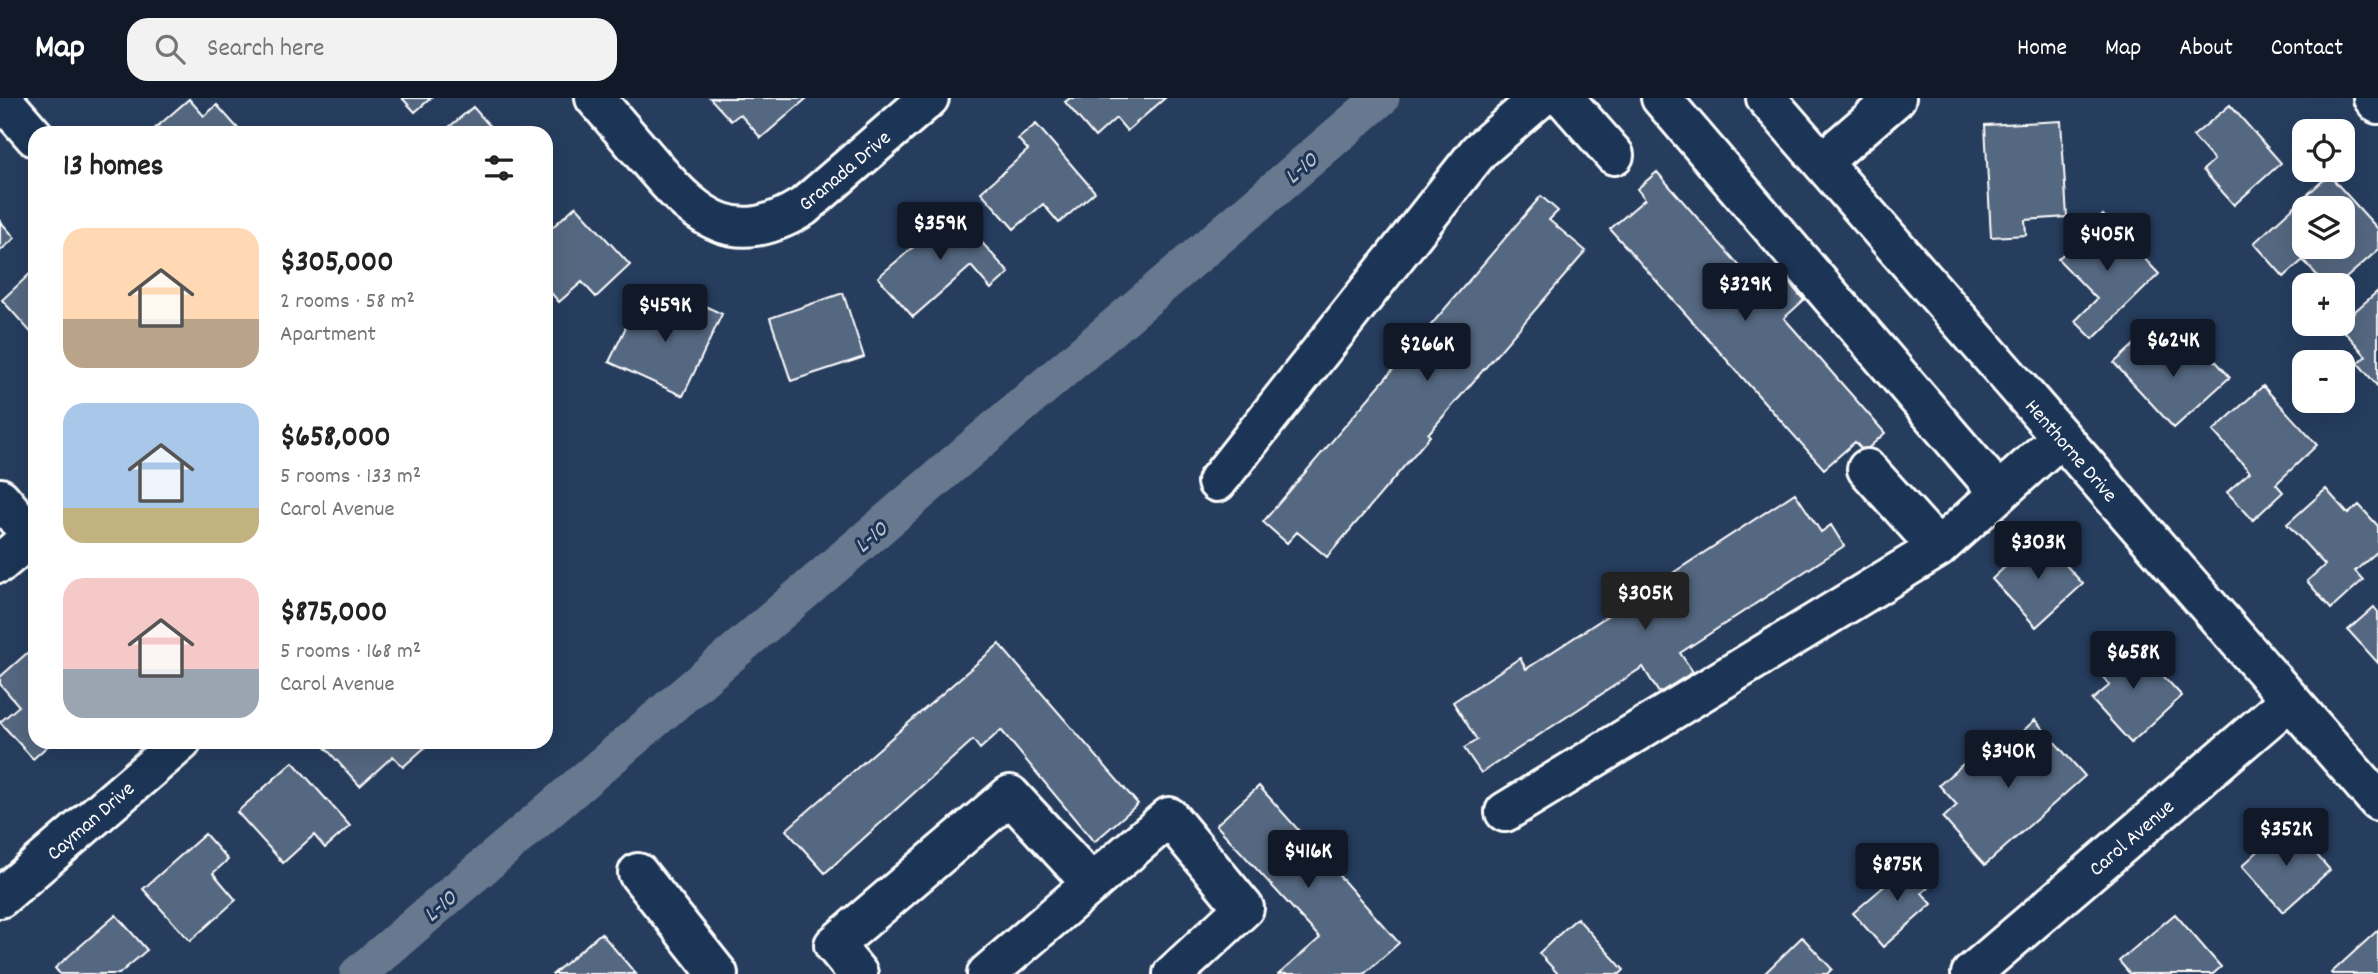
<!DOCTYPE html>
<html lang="en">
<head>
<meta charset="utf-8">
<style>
	body { margin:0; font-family:Dekko,sans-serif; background:#f2f2f2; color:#222; height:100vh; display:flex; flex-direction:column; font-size:26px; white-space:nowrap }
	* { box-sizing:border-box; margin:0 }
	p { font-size:23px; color:#767676 }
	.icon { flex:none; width:38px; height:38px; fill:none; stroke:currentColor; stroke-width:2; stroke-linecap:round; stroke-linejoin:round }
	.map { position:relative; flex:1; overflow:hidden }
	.drawer { position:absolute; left:28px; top:28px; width:525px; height:623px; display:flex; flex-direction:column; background:#fff; border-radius:21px; box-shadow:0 7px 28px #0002 }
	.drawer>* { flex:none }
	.fabs { position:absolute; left:2292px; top:21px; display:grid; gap:14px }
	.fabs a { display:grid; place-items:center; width:63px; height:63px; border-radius:14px; background:#fff; box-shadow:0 7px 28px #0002; font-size:35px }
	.price { position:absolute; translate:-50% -60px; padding:0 16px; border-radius:7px; background:#111827; color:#fff; font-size:23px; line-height:46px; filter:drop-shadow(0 2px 4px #0008) }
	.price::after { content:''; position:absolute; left:50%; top:42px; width:21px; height:16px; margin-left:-10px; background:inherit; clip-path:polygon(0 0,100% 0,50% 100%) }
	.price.current { background:#222; color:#fff }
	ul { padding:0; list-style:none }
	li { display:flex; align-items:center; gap:21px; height:175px; padding:0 35px }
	li span { display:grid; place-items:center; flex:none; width:196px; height:140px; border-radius:21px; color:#555 }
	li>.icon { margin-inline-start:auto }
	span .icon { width:84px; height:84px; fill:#fffc; stroke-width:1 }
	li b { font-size:30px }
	h2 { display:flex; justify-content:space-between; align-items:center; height:84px; padding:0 35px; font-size:30px }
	header { display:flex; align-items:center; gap:42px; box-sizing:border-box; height:98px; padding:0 35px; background:#111827; color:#fff }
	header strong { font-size:33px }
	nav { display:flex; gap:38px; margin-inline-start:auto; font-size:24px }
	.search { width:490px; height:63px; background:#f2f2f2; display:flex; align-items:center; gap:18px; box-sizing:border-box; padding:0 24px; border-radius:21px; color:#767676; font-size:26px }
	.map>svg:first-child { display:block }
</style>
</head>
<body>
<header>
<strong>Map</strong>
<div class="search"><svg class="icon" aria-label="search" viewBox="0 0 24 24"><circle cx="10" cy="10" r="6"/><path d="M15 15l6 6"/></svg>Search here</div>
<nav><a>Home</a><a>Map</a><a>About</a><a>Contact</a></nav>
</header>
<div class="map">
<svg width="2378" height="876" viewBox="0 0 2378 876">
	<rect width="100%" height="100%" fill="#263d5e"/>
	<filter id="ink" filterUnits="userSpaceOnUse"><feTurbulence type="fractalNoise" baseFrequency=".0143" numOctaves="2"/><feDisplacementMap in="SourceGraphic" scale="14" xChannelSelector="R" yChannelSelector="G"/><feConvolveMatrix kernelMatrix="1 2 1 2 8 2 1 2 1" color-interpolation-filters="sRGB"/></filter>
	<g filter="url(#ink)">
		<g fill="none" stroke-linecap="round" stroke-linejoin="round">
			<path stroke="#67788e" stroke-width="37" d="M358 876 1381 0"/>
		</g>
		<path fill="#556781" stroke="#fff" stroke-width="2" fill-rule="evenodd" d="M402 0H431L415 14Z
			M710 0H807L761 40 740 16 731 23Z
			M1070 0H1165L1127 33 1116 20 1095 39 1065 4Z
			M189 1 204 18 217 7 242 35H154L152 33Z
			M2230 7 2281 65 2234 107 2203 72 2214 62 2193 38Z
			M473 9 496 35H442Z
			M2061 23 2067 119 2025 122 2026 137 1991 139 1985 27Z
			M1036 26 1095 94 1059 125 1043 106 1014 131 981 94 1028 52 1018 41Z
			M1657 74 1759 190 1778 172 1804 202 1784 220 1885 335 1864 354 1855 344 1824 371 1610 131 1645 101 1637 91Z
			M2329 77 2378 131V152L2338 187H2326L2303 162 2284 179 2254 145ZM2305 110H2343V149H2305Z
			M1541 98 1558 113 1549 122 1586 153 1428 336 1430 338 1327 459 1297 434 1287 445 1263 424Z
			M946 104 1009 175 991 191 971 168 913 219 878 179 930 135 921 126Z
			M576 108 630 167 596 199 582 184 559 204 546 189V135Z
			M2103 117 2159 176 2093 241 2075 223 2097 201 2058 161Z
			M0 123 15 140 0 153Z
			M35 171V239L2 202Z
			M2378 193V289L2358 265 2366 258 2339 227Z
			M843 195 864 259 791 283 770 220Z
			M641 198 691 222 699 205 722 216 683 298 609 264Z
			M2139 242 2155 260 2167 249 2180 263 2200 246 2230 279 2174 330 2114 265Z
			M2263 288 2317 347 2276 386 2283 394 2253 422 2227 394 2250 374 2213 333Z
			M2326 391 2348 416 2359 407 2378 428V453L2355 473 2363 482 2331 511 2307 483 2325 467 2287 426Z
			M1795 395 1821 434 1831 427 1844 448 1680 555 1693 574 1659 595 1643 569 1481 675 1464 650 1477 642 1453 604 1520 560 1526 571Z
			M2039 437 2083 486 2036 529 1992 481Z
			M2374 509 2378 514V565L2348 532Z
			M2127 539 2182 598 2131 645 2092 602 2110 587 2094 569Z
			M999 546 1138 706 1094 744 1001 632 980 651 973 642 825 775 786 732Z
			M35 548V644H52L33 661 0 624 19 608 0 586V579Z
			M2035 622 2085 678 1985 767 1943 720 1957 707 1939 687 1992 641 2002 652Z
			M320 644H431L403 669 393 658 360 688Z
			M293 664 350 728 325 750 314 737 283 765 237 714Z
			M1259 688 1399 845 1364 876H1279L1320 840 1216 727Z
			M2289 725 2330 772 2283 814 2242 768Z
			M205 736 228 762 213 775 236 802 190 843 143 791Z
			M1917 760 1936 782 1922 795 1932 806 1883 849 1853 815Z
			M2175 816 2221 869 2213 876H2130L2119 863Z
			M116 817 147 852 119 876H60L55 870Z
			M1577 820 1624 872 1620 876H1558L1539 855Z
			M2378 832V876H2332L2331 875Z
			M601 835 636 876H553Z
			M1802 839 1832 871 1827 876H1764Z"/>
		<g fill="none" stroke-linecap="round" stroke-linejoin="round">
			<defs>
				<path id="minor" d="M1 0 35 39
					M595 0C615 23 635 47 655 70 700 123 737 150 803 109L929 0
					M1564 0 1614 57
					M1661 0 1999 395
					M1766 0 2378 703
					M2373 0 2378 6
					M1822 64 1896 0
					M1867 371 1938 450
					M1217 384 1479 53 1540 0
					M0 400 32 438 0 465
					M1505 714 1938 450 2061 339
					M638 775 718 876
					M0 800 181 644
					M858 876 834 847 1010 697 1092 786
					M987 876 1169 719 1244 810 1173 876
					M1971 876 2290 602"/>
			</defs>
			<use href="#minor" stroke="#fff" stroke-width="44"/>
			<use href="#minor" stroke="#1d3557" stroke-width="38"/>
		</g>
	</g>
	<g text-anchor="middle" stroke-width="6" stroke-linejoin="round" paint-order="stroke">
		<g font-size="21" fill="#fff" stroke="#1d3557">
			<text transform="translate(844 72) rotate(-40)" y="7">Granada Drive</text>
			<text transform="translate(2072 352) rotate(49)" y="7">Henthorne Drive</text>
			<text transform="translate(90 722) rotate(-41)" y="7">Cayman Drive</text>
			<text transform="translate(2131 739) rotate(-41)" y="7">Carol Avenue</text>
		</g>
		<g font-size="23" font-style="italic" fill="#bbc2cc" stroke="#1d3557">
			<text transform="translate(1300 69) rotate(-41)" y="8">L-10</text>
			<text transform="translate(870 438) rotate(-41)" y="8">L-10</text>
			<text transform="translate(439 807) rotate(-41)" y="8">L-10</text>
		</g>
	</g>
</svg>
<div class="fabs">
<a><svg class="icon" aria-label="locate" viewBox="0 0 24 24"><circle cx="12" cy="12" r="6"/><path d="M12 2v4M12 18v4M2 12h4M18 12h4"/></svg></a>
<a><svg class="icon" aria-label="layers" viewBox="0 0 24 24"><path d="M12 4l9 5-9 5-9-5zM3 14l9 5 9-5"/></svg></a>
<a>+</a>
<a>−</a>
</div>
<b class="price" style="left:940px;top:164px">$359K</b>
<b class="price" style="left:2107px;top:175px">$405K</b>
<b class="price" style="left:1745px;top:225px">$329K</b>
<b class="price" style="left:665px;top:246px">$459K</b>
<b class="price" style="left:2173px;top:281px">$624K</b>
<b class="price" style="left:1427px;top:285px">$266K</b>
<b class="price" style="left:2038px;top:483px">$303K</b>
<b class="price current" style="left:1645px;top:534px">$305K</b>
<b class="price" style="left:2133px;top:593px">$658K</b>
<b class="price" style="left:2008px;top:692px">$340K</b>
<b class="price" style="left:2286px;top:770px">$352K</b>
<b class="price" style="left:1308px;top:792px">$416K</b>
<b class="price" style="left:1897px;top:805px">$875K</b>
<section class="drawer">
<h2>13 homes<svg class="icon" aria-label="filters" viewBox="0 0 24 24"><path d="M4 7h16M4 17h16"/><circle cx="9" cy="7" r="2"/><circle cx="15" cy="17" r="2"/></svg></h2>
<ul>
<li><span style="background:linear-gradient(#ffd9b3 65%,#b9a48a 0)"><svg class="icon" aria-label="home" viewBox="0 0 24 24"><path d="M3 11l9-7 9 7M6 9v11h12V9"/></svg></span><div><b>$305,000</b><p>2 rooms · 58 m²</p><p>Apartment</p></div></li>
<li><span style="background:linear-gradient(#a9c7e8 75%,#c2b280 0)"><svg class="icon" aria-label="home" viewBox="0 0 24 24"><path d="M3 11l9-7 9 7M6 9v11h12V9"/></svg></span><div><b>$658,000</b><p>5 rooms · 133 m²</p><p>Carol Avenue</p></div></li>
<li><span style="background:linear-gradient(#f6c9c9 65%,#9aa5b1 0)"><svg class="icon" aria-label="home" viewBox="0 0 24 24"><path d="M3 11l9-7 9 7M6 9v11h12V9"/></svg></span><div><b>$875,000</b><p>5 rooms · 168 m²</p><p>Carol Avenue</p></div></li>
</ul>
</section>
</div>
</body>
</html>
